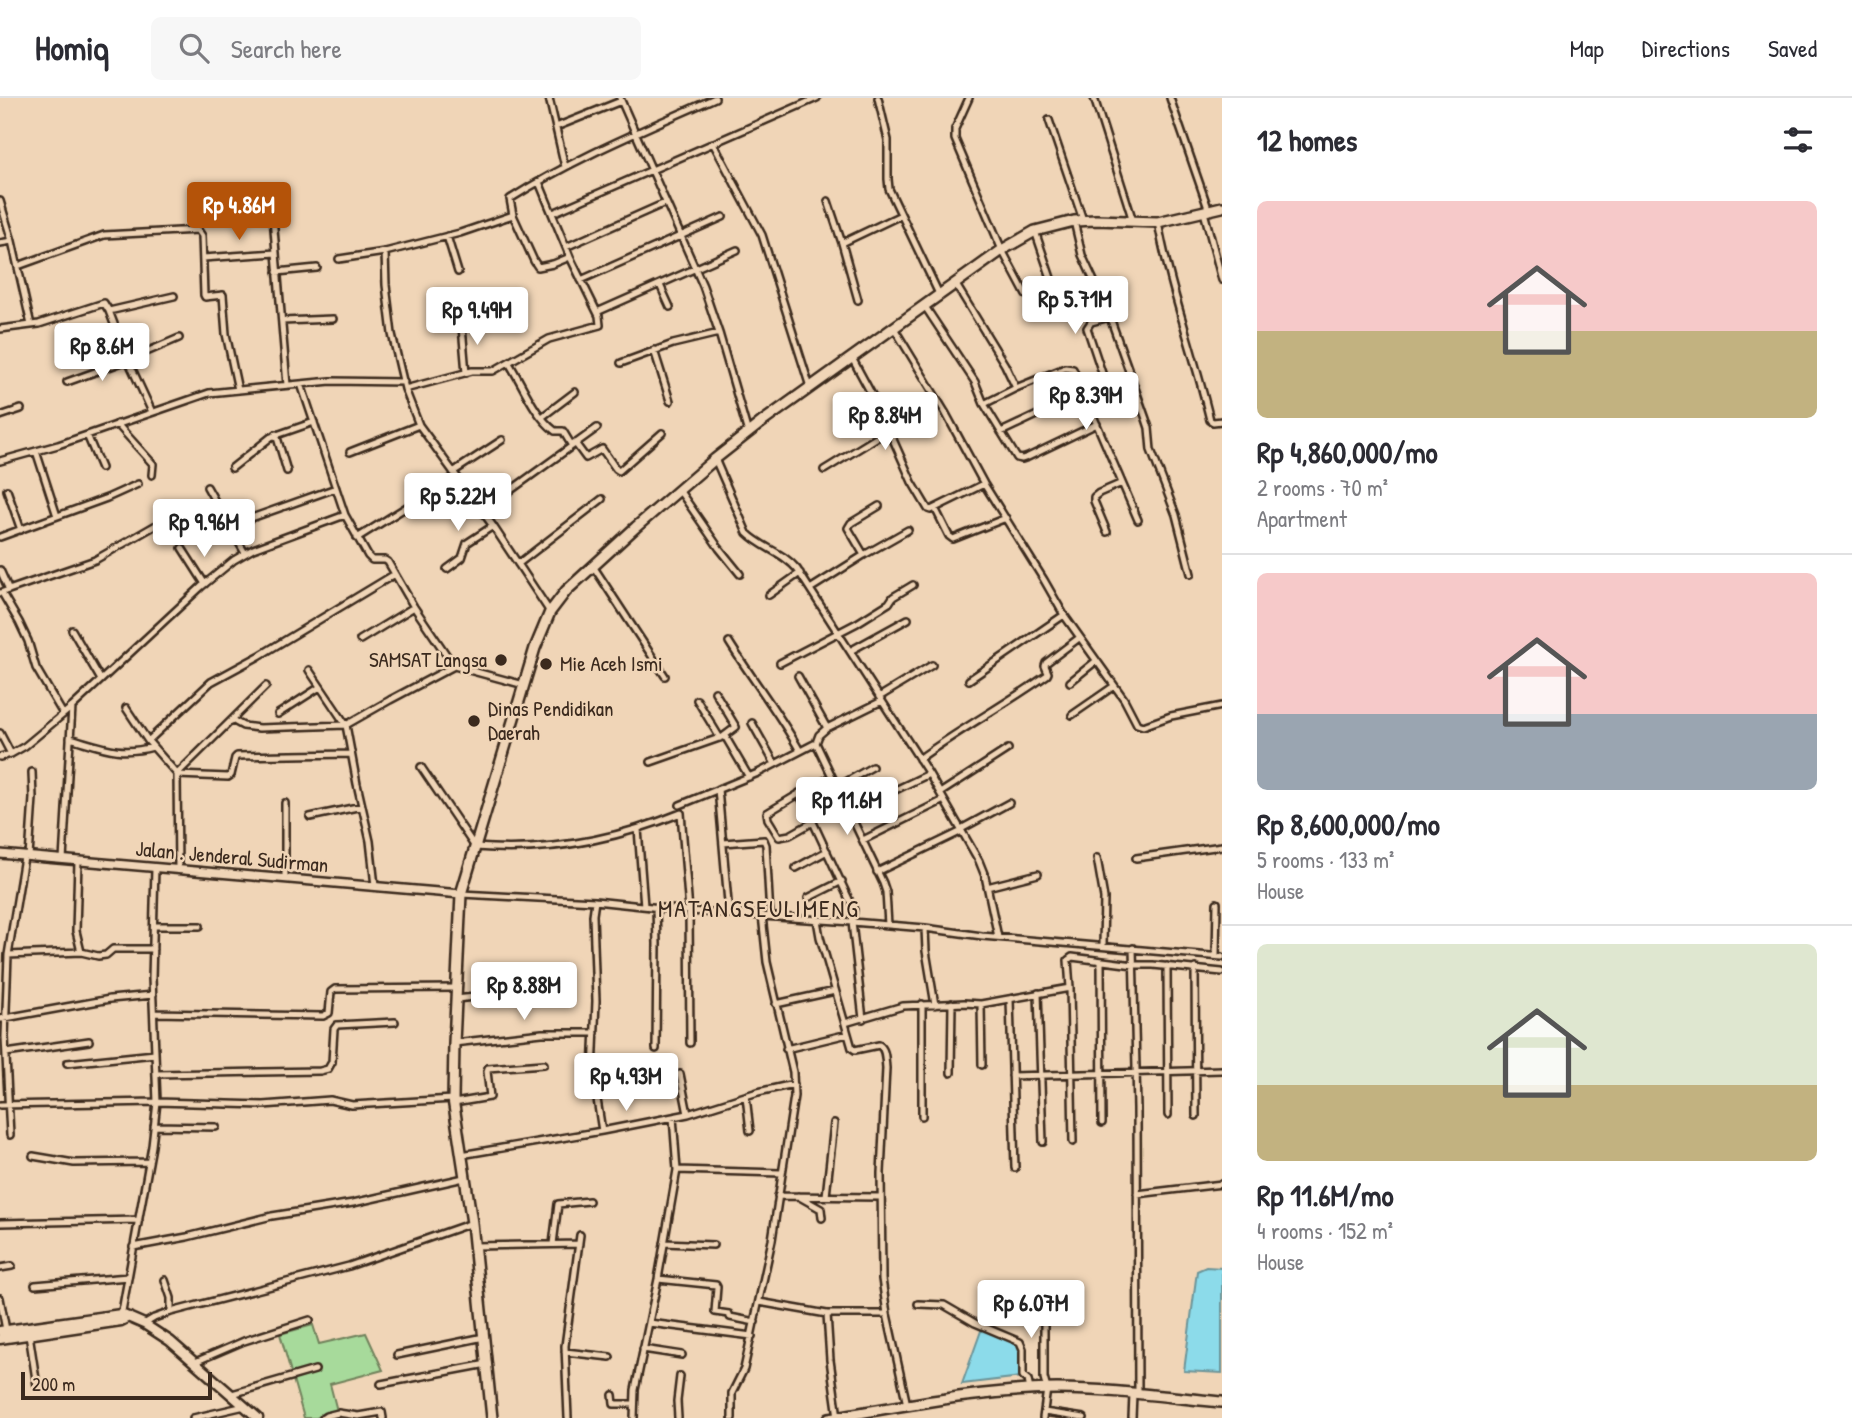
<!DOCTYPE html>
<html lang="en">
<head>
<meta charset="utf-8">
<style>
	body { margin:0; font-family:"Patrick Hand",sans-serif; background:#f7f7f7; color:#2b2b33; height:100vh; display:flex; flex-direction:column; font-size:26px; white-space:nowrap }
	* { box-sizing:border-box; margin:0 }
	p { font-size:23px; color:#7c7c81 }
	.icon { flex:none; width:38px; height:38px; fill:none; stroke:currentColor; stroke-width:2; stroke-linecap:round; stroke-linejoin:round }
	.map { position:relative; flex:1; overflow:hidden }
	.sheet { display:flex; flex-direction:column; background:#fff; width:630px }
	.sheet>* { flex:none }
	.scale { position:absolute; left:21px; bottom:18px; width:191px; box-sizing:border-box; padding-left:7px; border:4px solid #3b2a1e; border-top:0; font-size:19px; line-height:24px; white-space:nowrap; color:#3b2a1e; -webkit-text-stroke:5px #f0d5b7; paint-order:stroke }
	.price { position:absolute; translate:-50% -60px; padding:0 16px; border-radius:7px; background:#fff; color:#222; font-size:23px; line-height:46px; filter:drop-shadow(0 2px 4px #0008) }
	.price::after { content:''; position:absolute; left:50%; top:42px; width:21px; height:16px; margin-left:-10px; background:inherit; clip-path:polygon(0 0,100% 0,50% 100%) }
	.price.on { background:#b45309; color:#fff }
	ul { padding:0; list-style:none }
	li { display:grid; align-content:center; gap:14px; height:371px; padding:0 35px }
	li+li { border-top:2px solid #e1e1e2 }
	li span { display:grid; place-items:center; height:217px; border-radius:10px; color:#555 }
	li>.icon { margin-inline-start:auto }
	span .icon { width:126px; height:126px; fill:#fffc; stroke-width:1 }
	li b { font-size:30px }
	h2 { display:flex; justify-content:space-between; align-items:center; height:84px; padding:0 35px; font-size:30px }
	header { display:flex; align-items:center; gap:42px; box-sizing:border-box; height:98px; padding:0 35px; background:#fff; border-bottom:2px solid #e1e1e2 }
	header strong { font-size:33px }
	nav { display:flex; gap:38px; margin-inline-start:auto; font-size:24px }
	.search { width:490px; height:63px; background:#f7f7f7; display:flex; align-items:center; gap:18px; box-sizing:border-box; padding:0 24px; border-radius:10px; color:#7c7c81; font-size:26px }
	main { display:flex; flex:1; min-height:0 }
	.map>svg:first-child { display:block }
</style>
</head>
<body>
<header>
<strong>Homiq</strong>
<div class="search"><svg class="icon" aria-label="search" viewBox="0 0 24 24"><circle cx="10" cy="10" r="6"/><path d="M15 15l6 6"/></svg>Search here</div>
<nav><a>Map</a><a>Directions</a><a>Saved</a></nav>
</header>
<main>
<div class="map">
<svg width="1222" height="1320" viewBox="0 0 1222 1320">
	<rect width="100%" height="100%" fill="#f0d5b7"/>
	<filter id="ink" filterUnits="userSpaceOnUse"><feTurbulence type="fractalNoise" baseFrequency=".0143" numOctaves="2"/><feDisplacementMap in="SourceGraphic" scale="14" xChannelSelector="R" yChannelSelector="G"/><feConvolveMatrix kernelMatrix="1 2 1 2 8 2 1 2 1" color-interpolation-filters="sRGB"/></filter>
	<g filter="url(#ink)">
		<path fill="#a7da9b" stroke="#71825c" stroke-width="2" d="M313 1227 319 1246 366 1235 383 1272 330 1286 337 1313 316 1320H304L280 1236Z"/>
		<path fill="#8cdbea" stroke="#6c9498" stroke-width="2" d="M1206 1169 1222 1170V1275L1184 1273 1197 1173Z
			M982 1230 1021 1247V1279L962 1286Z"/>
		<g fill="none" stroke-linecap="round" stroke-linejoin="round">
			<defs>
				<path id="minor" d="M549 0 565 69
					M620 0 703 188 719 235 748 335
					M878 0 888 42V81L889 91 939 196
					M969 0 955 31V41L1002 152 1026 197
					M1094 0 1133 123
					M1170 0 1209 113
					M1049 22 1083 122
					M556 29 621 3
					M713 45 762 137 810 289
					M0 103 12 143 31 227
					M828 103 842 145
					M1204 114 1222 182
					M553 115 817 0
					M513 117 534 163 538 169 553 166 570 159
					M273 119 287 287
					M1074 123 1082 157 1107 211 1146 321 1149 330 1151 352 1176 417 1191 476
					M1158 124C1170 191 1194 255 1210 322L1213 324 1222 323
					M1035 133 1052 183
					M447 138 458 174
					M0 145 12 143
					M566 149 665 105
					M385 154 386 187 392 236 405 291 419 327 493 428 550 514
					M203 160 276 155
					M339 161 385 154 460 135 513 117 510 101C574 60 646 31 715 0
					M18 168 104 137 198 132 202 138 204 197 205 199 223 197 226 236 238 292
					M277 174 317 170
					M581 182 723 119
					M955 185 1005 267 1016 290
					M660 187 670 209
					M858 202 842 145 901 117
					M924 207 975 284 984 306 1017 360 1022 361 1028 359 1097 326
					M109 213 174 198
					M597 214 737 152
					M282 223 333 221
					M894 230 945 314 984 386 1044 482 1064 517 1124 601 1137 626 1143 628 1171 618 1222 608
					M0 231 39 226 104 205 109 213 128 262 152 314
					M654 252 670 303
					M852 260 879 310 912 384 928 411 931 412 984 386
					M509 265C523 287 534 317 555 333H563L572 348
					M621 265 673 246 719 235
					M466 275 461 217 469 212 491 208
					M67 284 128 262 179 240
					M1105 284 1087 230 1091 224 1110 219
					M301 286 345 417 368 458 372 462H385L388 464 414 509 454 568 524 587
					M405 291 472 273H493L549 241 600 227 599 218 570 159 539 84
					M984 306 1016 290 1065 270 1073 271 1138 422
					M0 318 21 311
					M542 319 575 294
					M117 326 153 366 152 377
					M1001 334 1084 295
					M276 336 287 373
					M87 337 101 370
					M575 345 586 360 602 351 616 371 619 373 662 335
					M36 353 57 418
					M350 354 419 327
					M715 361 747 435C762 450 783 454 797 471L929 676 979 763 985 778 998 839
					M0 363 58 347 209 295 331 283 404 284
					M232 370 271 339 314 324
					M824 372 889 332
					M453 374 502 342
					M207 389 229 428 336 390
					M7 392 21 432
					M679 392 719 450 740 476
					M935 410 949 438 953 441 1006 420
					M482 413 597 330
					M229 428 245 455
					M1107 434 1094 403V399L1099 395 1122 385
					M0 439 107 400 138 386
					M357 440 456 378
					M182 450 205 486
					M864 457 848 430 851 425 879 408
					M518 466 602 401
					M593 468 665 578
					M447 471 462 460 467 445 493 428
					M0 472 9 492
					M810 491 864 457 908 432
					M0 495 95 462 184 411
					M2 495 19 524 28 543 36 570 63 616
					M769 497 800 475
					M72 532 101 582
					M360 542 414 509
					M729 544C752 581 779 615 800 653
					M850 553 908 521
					M780 565 857 525 889 505 893 499 913 487
					M309 572 346 627 357 686 370 743 375 788
					M798 578 827 630
					M969 582 1064 517
					M1070 584 1096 563
					M715 594 736 629 724 638
					M879 599 932 567
					M697 602 720 640
					M126 610 148 643 177 676 178 772
					M278 616 320 589
					M1072 617 1114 588
					M232 622 243 628 259 630 346 627 390 602 454 568
					M752 625 775 666
					M0 635 11 656
					M70 640C102 649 119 658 153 649
					M148 643 211 584 259 558 395 476
					M816 645 883 785 886 794 888 827
					M0 659 11 656 25 648 72 609 201 489 234 462 253 451 345 417
					M919 661C960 631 1005 607 1047 577L1048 575 1045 568 1046 565 1079 540
					M651 664 725 638 749 679
					M421 669 475 749C546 755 615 742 681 715L689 813 690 945
					M177 676 266 588
					M177 677 228 679 231 677 235 660 237 658 351 656
					M837 689 872 669
					M718 691 729 816
					M799 695 813 724 790 737 779 739 768 721 767 715 797 697 832 679
					M940 695 1008 651
					M285 705V781
					M680 707 758 675 816 645 819 637 827 630 882 603
					M849 714 929 676
					M310 719 362 708
					M813 724 854 812 852 824 863 921
					M638 731 644 808
					M961 731 1009 705
					M863 742 944 702
					M723 745 764 742 766 747 770 818
					M29 759 33 700 32 674
					M1097 760 1104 800 1103 847
					M1136 760 1222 748
					M63 762 72 609
					M78 763 76 833 81 854
					M796 770 827 753
					M877 774 962 733
					M987 789 1038 776
					M461 796 595 803 689 813 852 824 925 830 982 838 1222 859
					M808 800 842 783
					M595 803 593 817 596 903 593 976 602 1033
					M656 809 657 846 656 951
					M817 822 820 839 852 950 855 952 879 947C886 951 885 962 886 970L881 1075 882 1181 887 1216 907 1307
					M154 828H200
					M925 830 926 853 935 907
					M1133 850 1137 1010 1138 1296
					M8 857 81 854 98 858 106 857 113 851H153
					M1216 858 1217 805
					M1101 863 1102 1025
					M1167 868 1168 1017
					M1195 870 1196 1018
					M1070 890 1073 1044
					M1038 895 1043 1044
					M456 901 520 894
					M1010 901 1015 1070
					M776 906 835 893
					M922 906V1018
					M981 906 982 967
					M154 915 323 918 329 915 331 894 335 891 457 890
					M0 921 110 901 153 897
					M845 925 903 908 964 905 981 906 1070 890 1068 862 1072 859 1134 867H1153L1222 874
					M454 945 542 935H595
					M786 951 848 936
					M6 955 89 943
					M67 965 155 956
					M951 975 952 905
					M156 976 320 973 328 971 332 964 334 931 337 927 395 924
					M680 976 688 1016
					M1012 978 1222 972
					M746 998 750 1033
					M454 1005 490 999 487 973 488 970 544 966
					M0 1007 157 1004 263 1007 330 1002 352 1007 453 1001
					M154 1028 216 1029
					M10 1037 5 939 8 857 24 759
					M461 1057 602 1033 688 1016 758 994 794 986
					M33 1058 74 1065 149 1064
					M677 1072 781 1075
					M1137 1096 1222 1086
					M778 1098 880 1099
					M798 1098 821 1111 822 1120
					M826 1098 834 1025
					M0 1125 139 1122
					M664 1145 713 1147
					M553 1146 558 1106 589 1103
					M474 1148 579 1146
					M133 1149 187 1139 272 1118 353 1105 464 1080
					M0 1170 12 1168
					M658 1181 716 1187 717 1189 715 1214 729 1216 730 1219 755 1224
					M165 1182 171 1200V1214
					M35 1187 128 1179
					M1042 1189 1044 1211V1280L1047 1291 1043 1320
					M0 1200 6 1232
					M759 1204 827 1216H887
					M918 1206 944 1207 975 1225 1020 1244 1023 1251V1278L1028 1282 1030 1292
					M827 1216 830 1262 838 1319
					M121 1219 152 1048 157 1004 152 880 155 770
					M649 1225 752 1238
					M144 1226 154 1220 171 1214 349 1168 472 1125
					M29 1236 37 1288
					M643 1251 682 1257
					M565 1254 610 1259
					M397 1257 484 1239
					M195 1264 244 1243 310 1222
					M381 1286 487 1266
					M232 1296 315 1272
					M613 1297 614 1306H634
					M1044 1314 1084 1320
					M193 1320 245 1308
					M323 1320 326 1318 338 1315 358 1318 382 1314 383 1320
					M568 1320 565 1248 580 1137
					M634 1320 635 1292 658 1181 677 1072 673 1019
					M678 1320 677 1303 680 1278
					M732 1320V1295L744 1271 772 1142 794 998 793 974 767 864 762 817
					M1132 1320 1133 1296"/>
				<path id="tertiary" d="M0 756 461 796"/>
				<path id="secondary" d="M0 1233 121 1216 144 1226 170 1243 258 1320
					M0 1241 121 1223 129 1219"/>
				<path id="trunk" d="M492 1320 472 1125 453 1001 454 945 461 796 535 550 550 514 566 493 636 429 715 361 762 324 1002 152 1035 133 1074 123 1096 122 1158 124 1222 109
					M829 1320C904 1308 980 1292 1057 1291 1112 1291 1167 1299 1222 1304"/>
			</defs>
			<use href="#minor" stroke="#3b2a1e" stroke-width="10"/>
			<use href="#tertiary" stroke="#3b2a1e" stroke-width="12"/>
			<use href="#secondary" stroke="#3b2a1e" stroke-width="13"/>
			<use href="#trunk" stroke="#3b2a1e" stroke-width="14"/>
			<use href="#minor" stroke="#f0d5b7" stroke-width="5"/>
			<use href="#tertiary" stroke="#f0d5b7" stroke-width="7"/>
			<use href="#secondary" stroke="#f0d5b7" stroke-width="8"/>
			<use href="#trunk" stroke="#f0d5b7" stroke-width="9"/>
		</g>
	</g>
	<g fill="#3b2a1e" stroke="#f0d5b7" stroke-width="2.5">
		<circle cx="501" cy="562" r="7"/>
		<circle cx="546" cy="566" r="7"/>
		<circle cx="474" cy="623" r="7"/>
	</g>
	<g text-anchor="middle" stroke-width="5" stroke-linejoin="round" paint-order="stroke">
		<g font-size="21" fill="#3b2a1e" stroke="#f0d5b7" text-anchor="start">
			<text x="487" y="569" text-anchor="end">SAMSAT Langsa</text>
			<text x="560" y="573">Mie Aceh Ismi</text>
			<text x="488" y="618">Dinas Pendidikan<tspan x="488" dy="24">Daerah</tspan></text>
		</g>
		<g font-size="21" fill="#3b2a1e" stroke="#f0d5b7">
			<text transform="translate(232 759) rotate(5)" y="7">Jalan . Jenderal Sudirman</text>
		</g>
		<g font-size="24" letter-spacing="2" fill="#3b2a1e" stroke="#f0d5b7">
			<text x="759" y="819">MATANGSEULIMENG</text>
		</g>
	</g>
</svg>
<div class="scale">200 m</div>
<b class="price on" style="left:239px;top:144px">Rp 4.86M</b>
<b class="price" style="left:1075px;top:238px">Rp 5.71M</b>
<b class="price" style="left:477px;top:249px">Rp 9.49M</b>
<b class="price" style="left:102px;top:285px">Rp 8.6M</b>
<b class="price" style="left:1086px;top:334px">Rp 8.39M</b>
<b class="price" style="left:885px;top:354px">Rp 8.84M</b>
<b class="price" style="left:458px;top:435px">Rp 5.22M</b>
<b class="price" style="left:204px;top:461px">Rp 9.96M</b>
<b class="price" style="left:847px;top:739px">Rp 11.6M</b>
<b class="price" style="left:524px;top:924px">Rp 8.88M</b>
<b class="price" style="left:626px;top:1015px">Rp 4.93M</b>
<b class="price" style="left:1031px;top:1242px">Rp 6.07M</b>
</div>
<section class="sheet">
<h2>12 homes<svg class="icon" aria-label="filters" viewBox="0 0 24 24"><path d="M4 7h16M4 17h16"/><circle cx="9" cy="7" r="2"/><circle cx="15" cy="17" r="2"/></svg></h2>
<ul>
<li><span style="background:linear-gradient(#f6c9c9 60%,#c2b280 0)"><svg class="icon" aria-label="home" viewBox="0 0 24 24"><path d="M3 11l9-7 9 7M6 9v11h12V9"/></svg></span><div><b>Rp 4,860,000/mo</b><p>2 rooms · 70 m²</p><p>Apartment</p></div></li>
<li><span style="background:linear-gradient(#f6c9c9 65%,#9aa5b1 0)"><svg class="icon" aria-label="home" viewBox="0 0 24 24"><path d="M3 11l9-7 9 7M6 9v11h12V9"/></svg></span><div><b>Rp 8,600,000/mo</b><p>5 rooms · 133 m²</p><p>House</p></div></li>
<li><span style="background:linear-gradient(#dfe7d0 65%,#c2b280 0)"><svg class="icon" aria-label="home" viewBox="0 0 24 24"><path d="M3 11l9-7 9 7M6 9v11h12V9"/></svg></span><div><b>Rp 11.6M/mo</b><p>4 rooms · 152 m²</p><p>House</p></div></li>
</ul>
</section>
</main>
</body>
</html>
